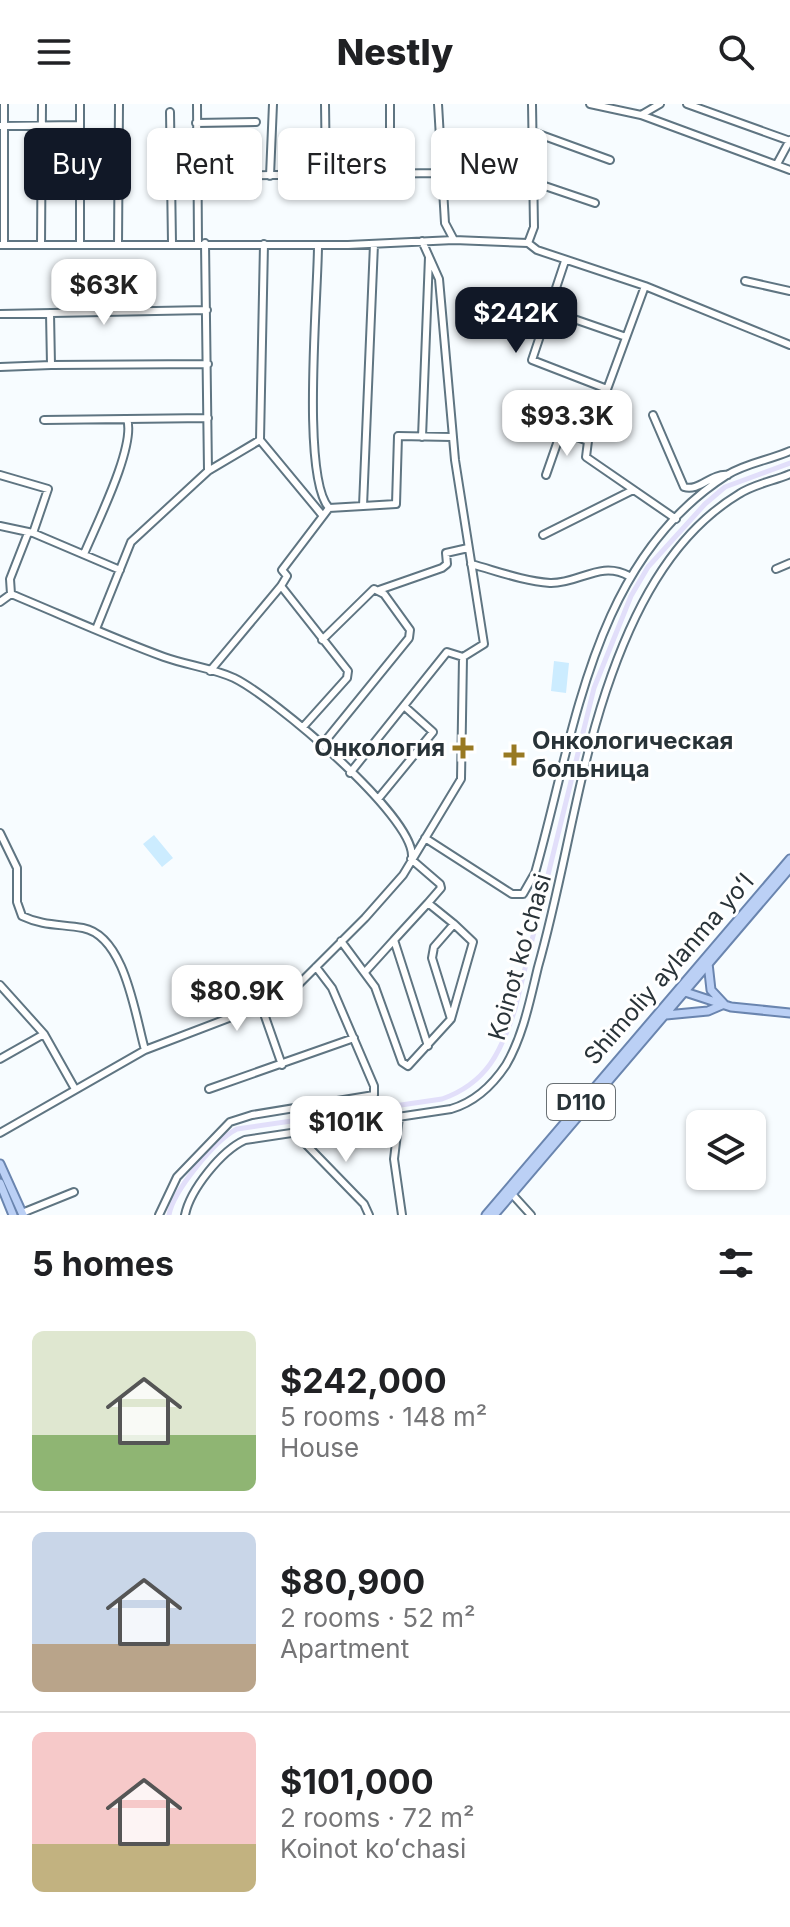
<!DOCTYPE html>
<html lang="en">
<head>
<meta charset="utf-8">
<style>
	body { margin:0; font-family:Inter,sans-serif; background:#f6f6f6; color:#202124; height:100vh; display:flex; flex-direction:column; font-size:30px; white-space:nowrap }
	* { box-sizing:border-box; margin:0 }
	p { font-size:26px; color:#757577 }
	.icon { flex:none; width:44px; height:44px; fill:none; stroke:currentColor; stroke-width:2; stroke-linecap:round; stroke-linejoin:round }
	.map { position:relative; height:1111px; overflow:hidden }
	.panel { display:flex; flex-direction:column; background:#fff; flex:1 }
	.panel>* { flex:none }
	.banner { position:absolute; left:24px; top:24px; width:742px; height:72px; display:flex; gap:16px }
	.fabs { position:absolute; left:686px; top:1006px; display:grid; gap:16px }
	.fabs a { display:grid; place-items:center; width:80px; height:80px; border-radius:12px; background:#fff; box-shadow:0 2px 6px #0004; font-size:40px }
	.price { position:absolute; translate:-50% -68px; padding:0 18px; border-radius:16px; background:#fff; color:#222; font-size:26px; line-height:52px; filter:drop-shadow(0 2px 4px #0008) }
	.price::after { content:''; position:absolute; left:50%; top:48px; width:24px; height:18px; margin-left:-12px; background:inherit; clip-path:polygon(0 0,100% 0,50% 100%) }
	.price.selected { background:#111827; color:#fff }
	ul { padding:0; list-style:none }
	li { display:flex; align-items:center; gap:24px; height:200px; padding:0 32px }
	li+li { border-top:2px solid #e0e0e0 }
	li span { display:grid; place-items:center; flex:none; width:224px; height:160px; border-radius:12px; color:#555 }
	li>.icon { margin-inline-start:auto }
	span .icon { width:96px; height:96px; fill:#fffc; stroke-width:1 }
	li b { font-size:34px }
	h2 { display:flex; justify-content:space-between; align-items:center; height:96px; padding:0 32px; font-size:34px }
	.chip { padding:0 28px; border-radius:12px; background:#fff; box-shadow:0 2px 6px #0004; font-size:28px; line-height:72px }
	.chip.selected { background:#111827; color:#fff }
	header { display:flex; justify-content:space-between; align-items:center; height:104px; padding:0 32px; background:#fff; font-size:36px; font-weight:800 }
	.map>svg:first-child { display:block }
</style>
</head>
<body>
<header><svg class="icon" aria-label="menu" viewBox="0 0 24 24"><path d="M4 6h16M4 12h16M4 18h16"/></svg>Nestly<svg class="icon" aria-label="search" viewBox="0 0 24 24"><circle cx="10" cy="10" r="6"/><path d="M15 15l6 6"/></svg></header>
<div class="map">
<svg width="790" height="1111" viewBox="0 0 790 1111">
	<rect width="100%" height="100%" fill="#f7fcff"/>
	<path fill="#ccecff" d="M554 557 569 559 566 589 551 587Z
		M154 731 173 754 162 763 143 740Z"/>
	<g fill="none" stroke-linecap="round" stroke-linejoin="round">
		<path stroke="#e2dffa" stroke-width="5" d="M169 1111C173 1087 215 1036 237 1025L442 995C487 979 501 948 515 905L594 584 631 492 648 463 705 400 725 383 790 359"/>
		<defs>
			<path id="minor" d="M4 0V141
				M197 0 198 138
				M325 0 326 71
				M390 0V71
				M438 0 445 119 454 136
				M590 0 641 11 660 0
				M687 0 790 37
				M170 8 172 139
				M641 11 790 66
				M196 19 256 18
				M0 22 80 21
				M533 28 610 56
				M777 60 790 36
				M198 72 441 69
				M270 72 273 0
				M533 78 595 99
				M205 139 208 367
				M528 139 534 123 532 0
				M0 141H348L454 136 528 139 537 146 645 182 790 241
				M41 141 42 0
				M80 141V0
				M118 141 119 0
				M318 141C318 191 301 373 329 404
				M565 157 532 256 607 285
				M745 177 790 187
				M645 182 588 337 586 353 676 415
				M519 196 626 233
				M50 209 51 261 208 260
				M0 210 207 206
				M0 263 51 261
				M653 311 684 383C699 388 711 369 728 371
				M525 314 588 337
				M44 316 208 314
				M422 333 429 153
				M260 336 264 140
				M0 371 48 385 33 429
				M546 371 561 328
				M363 402 396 400 398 332 452 333
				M323 412 329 404 363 402 374 140
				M0 422 33 429 120 466
				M543 431 633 386
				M84 450C96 421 136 342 127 315
				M471 460C497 467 523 477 550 479 579 480 600 456 629 472
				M776 465 790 459
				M281 482 348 567 347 574 303 623
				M379 486 442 464 447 460 446 449 468 444
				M11 490 10 475 28 429
				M0 498 11 490C62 511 112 534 164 553 186 561 212 564 234 574 273 593 413 711 412 752
				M96 525 131 438 208 367 260 336
				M210 567 281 482 287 472 282 466 323 412 260 336
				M322 641 409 534 410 526 384 490 374 485 322 536
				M350 669 447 548 463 553
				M378 695 433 628 404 602
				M0 729 17 764V798L22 812C43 822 61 820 83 824 125 832 135 911 145 946
				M425 734 512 790H523L535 769C575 629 592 457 727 371 746 359 770 356 790 347
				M341 837 375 883 402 958 408 962 451 915 432 854 434 843 454 820 428 799 441 784 440 780 411 755
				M365 868 394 836
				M0 881 44 930 75 985
				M262 904 282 961
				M451 915 473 838 454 820
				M428 942 394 836 428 799
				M0 955 44 930
				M209 985 354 934
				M399 1013 394 1055 402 1111
				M0 1029 145 946 276 896 294 885 365 814 403 771 461 675 463 553 484 540 455 356 439 175 422 137
				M295 1029 364 1100 369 1111
				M512 1090 531 1111
				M22 1109 74 1088
				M159 1111 177 1073 230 1018 252 1011 374 991V982L332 884 316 863
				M185 1111C190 1086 221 1047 245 1036L451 1005C475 998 492 982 506 961 523 932 530 896 538 863 564 772 576 677 606 587 631 512 669 432 739 390 754 380 774 377 790 370"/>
			<path id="major" d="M708 859 711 886 724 900
				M682 887 731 903 790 909
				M666 911 708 907 722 901
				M0 1060 23 1111
				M0 1079 13 1111
				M486 1111 790 755
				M494 1111 790 764"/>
		</defs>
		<use href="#minor" stroke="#5f7582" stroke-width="10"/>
		<use href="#major" stroke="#6a85af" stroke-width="11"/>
		<use href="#minor" stroke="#fff" stroke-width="6"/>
		<use href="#major" stroke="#bbd0f5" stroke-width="7"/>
	</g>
	<g fill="#987922" stroke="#fff" stroke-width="3">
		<path d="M459 632h8v8h8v8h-8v8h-8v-8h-8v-8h8z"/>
		<path d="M510 639h8v8h8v8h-8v8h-8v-8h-8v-8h8z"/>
	</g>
	<g text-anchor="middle" stroke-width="6" stroke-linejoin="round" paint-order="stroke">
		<rect fill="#fff" stroke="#697074" stroke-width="2" x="547" y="980" width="68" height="36" rx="6"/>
		<g font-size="22" font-weight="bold" fill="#293338">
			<text x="581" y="1006">D110</text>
		</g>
		<g font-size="24" font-weight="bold" fill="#293338" stroke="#fff" text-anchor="start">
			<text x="532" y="645">Онкологическая<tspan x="532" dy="28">больница</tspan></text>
			<text x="445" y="652" text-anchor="end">Онкология</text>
		</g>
		<g font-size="24" fill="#293338" stroke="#fff">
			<text transform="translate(520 853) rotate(-74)" y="8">Koinot koʻchasi</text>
			<text transform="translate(669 865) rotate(-49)" y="8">Shimoliy aylanma yoʻl</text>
		</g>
	</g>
</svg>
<div class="fabs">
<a><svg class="icon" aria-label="layers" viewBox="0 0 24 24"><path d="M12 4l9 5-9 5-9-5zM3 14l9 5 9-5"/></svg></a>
</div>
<b class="price" style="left:104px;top:223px">$63K</b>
<b class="price selected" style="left:516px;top:251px">$242K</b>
<b class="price" style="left:567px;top:354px">$93.3K</b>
<b class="price" style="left:237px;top:929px">$80.9K</b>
<b class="price" style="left:346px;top:1060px">$101K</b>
<div class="banner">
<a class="chip selected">Buy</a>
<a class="chip">Rent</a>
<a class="chip">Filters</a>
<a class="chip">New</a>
</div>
</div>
<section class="panel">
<h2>5 homes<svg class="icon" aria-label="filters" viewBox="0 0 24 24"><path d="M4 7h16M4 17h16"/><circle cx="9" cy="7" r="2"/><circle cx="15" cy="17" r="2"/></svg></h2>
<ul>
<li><span style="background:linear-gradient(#dfe7d0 65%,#8fb573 0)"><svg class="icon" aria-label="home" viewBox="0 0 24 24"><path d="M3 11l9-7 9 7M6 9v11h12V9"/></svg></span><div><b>$242,000</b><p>5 rooms · 148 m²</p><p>House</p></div></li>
<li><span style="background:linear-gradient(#c9d6e8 70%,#b9a48a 0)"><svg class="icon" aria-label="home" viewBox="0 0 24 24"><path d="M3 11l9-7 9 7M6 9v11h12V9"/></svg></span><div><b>$80,900</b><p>2 rooms · 52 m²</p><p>Apartment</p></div></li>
<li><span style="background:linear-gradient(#f6c9c9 70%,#c2b280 0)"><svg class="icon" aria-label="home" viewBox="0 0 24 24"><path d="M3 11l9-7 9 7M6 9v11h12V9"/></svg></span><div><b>$101,000</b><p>2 rooms · 72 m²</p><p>Koinot koʻchasi</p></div></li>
</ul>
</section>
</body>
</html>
